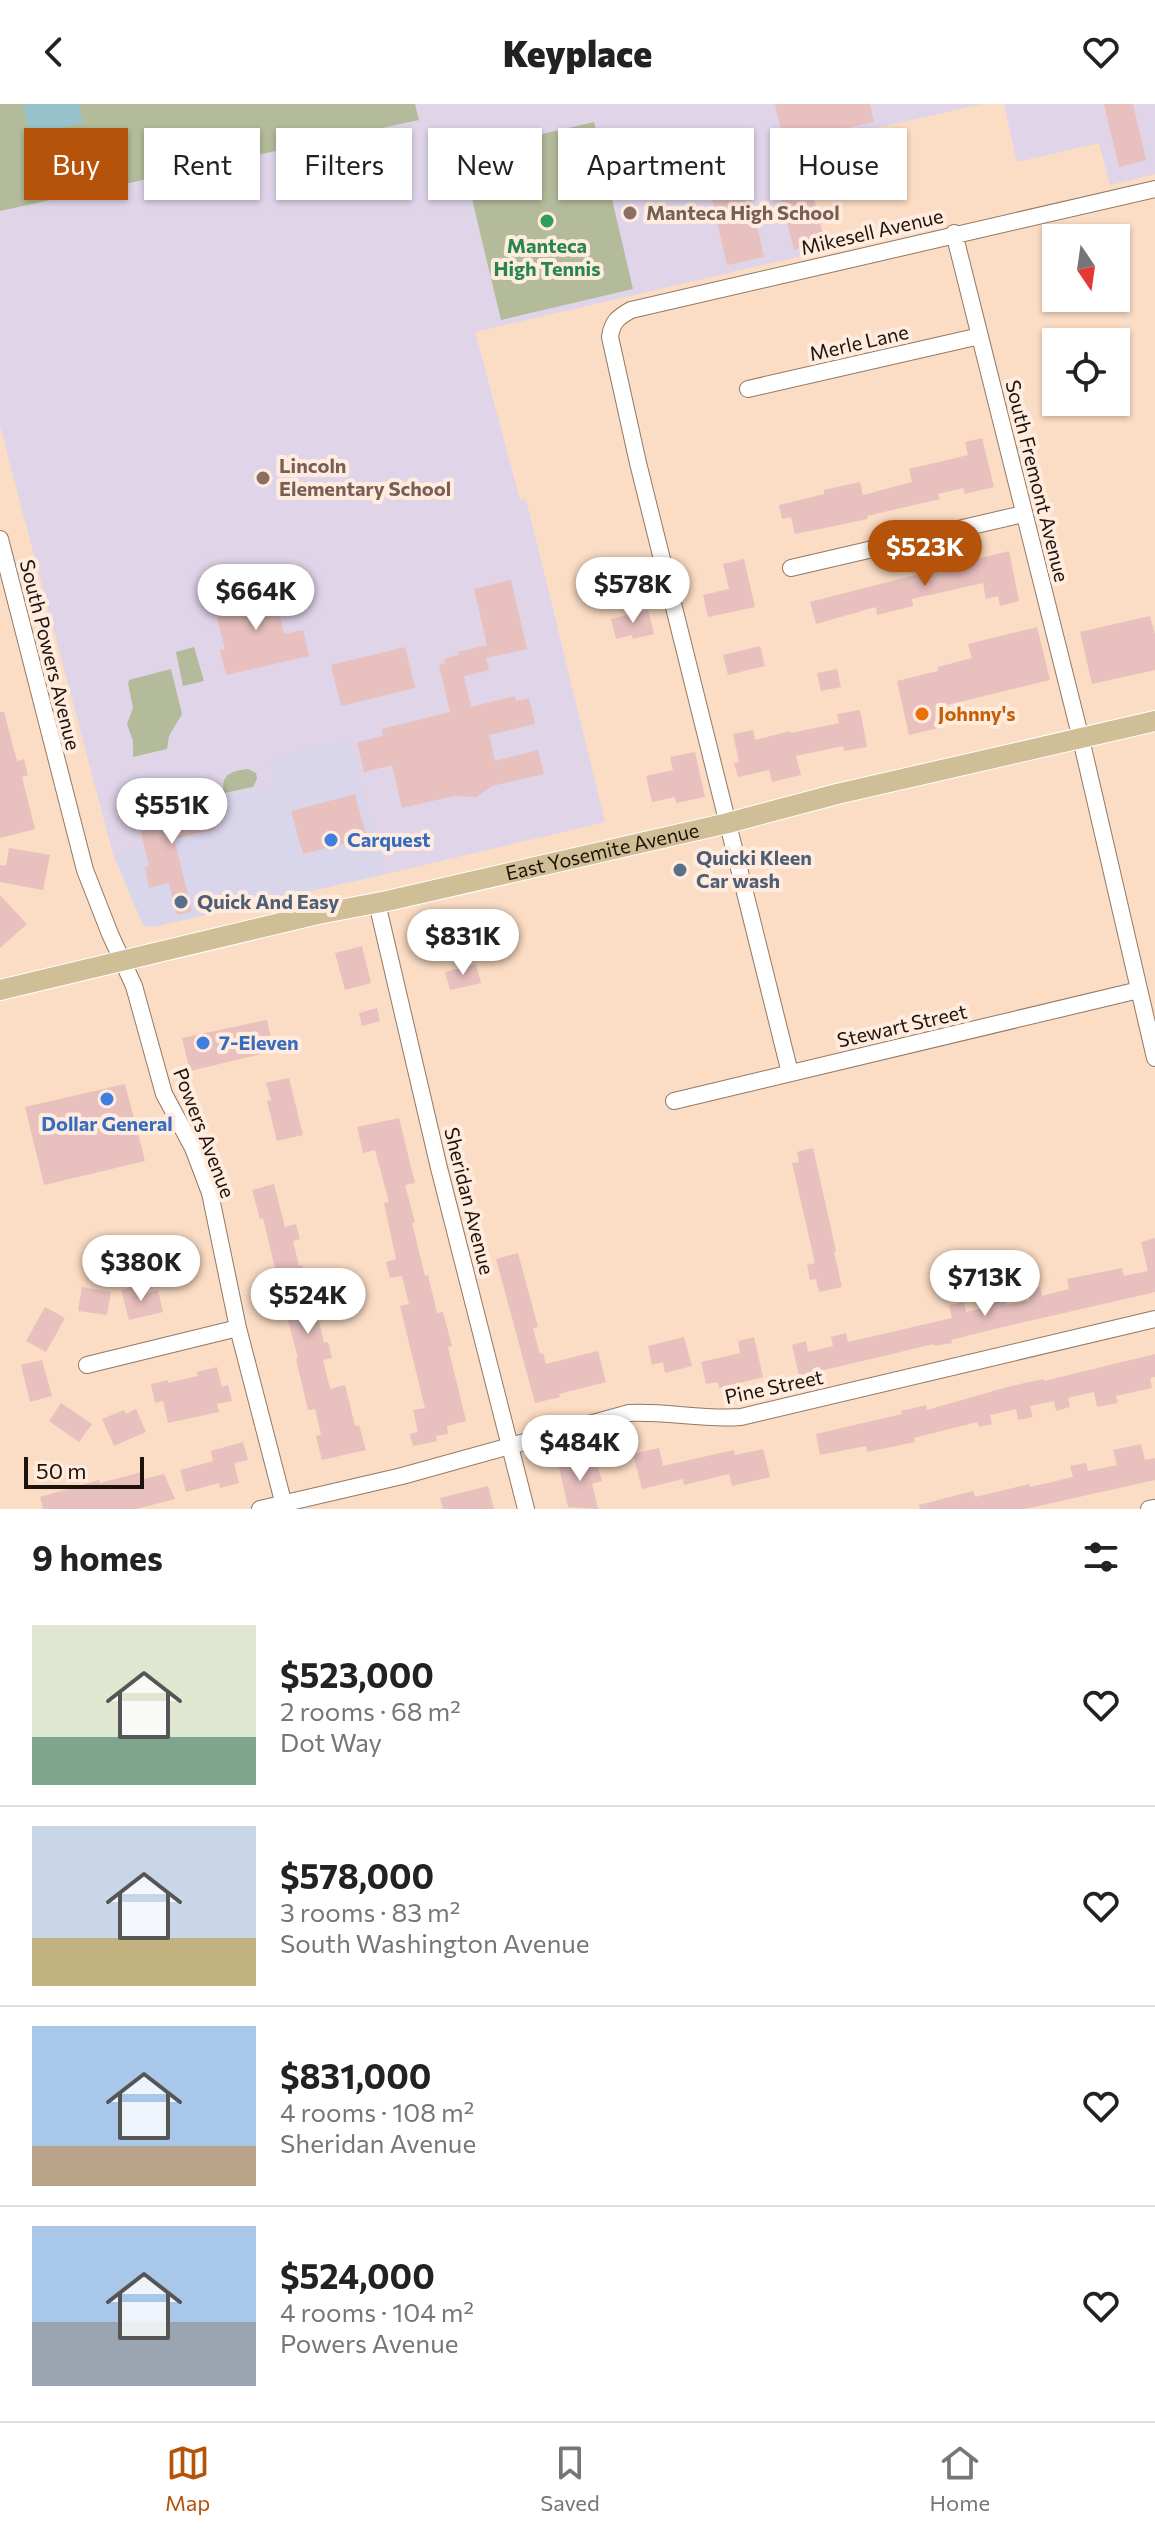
<!DOCTYPE html>
<html lang="en">
<head>
<meta charset="utf-8">
<style>
	body { margin:0; font-family:Commissioner,sans-serif; background:#f2f2f2; color:#222; height:100vh; display:flex; flex-direction:column; font-size:30px; white-space:nowrap }
	* { box-sizing:border-box; margin:0 }
	p { font-size:26px; color:#767676 }
	.icon { flex:none; width:44px; height:44px; fill:none; stroke:currentColor; stroke-width:2; stroke-linecap:round; stroke-linejoin:round }
	.map { position:relative; height:1405px; overflow:hidden }
	.panel { display:flex; flex-direction:column; background:#fff; flex:1 }
	.panel>* { flex:none }
	.banner { position:absolute; left:24px; top:24px; width:1108px; height:72px; display:flex; gap:16px }
	.needle { width:52px; rotate:167deg }
	.fabs { position:absolute; left:1042px; top:120px; display:grid; gap:16px }
	.fabs a { display:grid; place-items:center; width:88px; height:88px; border-radius:0px; background:#fff; box-shadow:0 2px 6px #0004; font-size:40px }
	.scale { position:absolute; left:24px; bottom:20px; width:120px; box-sizing:border-box; padding-left:8px; border:4px solid #1e130b; border-top:0; font-size:22px; line-height:28px; white-space:nowrap; color:#1e130b; -webkit-text-stroke:6px #ffecde; paint-order:stroke }
	.price { position:absolute; translate:-50% -68px; padding:0 18px; border-radius:28px; background:#fff; color:#222; font-size:26px; line-height:52px; filter:drop-shadow(0 2px 4px #0008) }
	.price::after { content:''; position:absolute; left:50%; top:48px; width:24px; height:18px; margin-left:-12px; background:inherit; clip-path:polygon(0 0,100% 0,50% 100%) }
	.price.selected { background:#b45309; color:#fff }
	ul { padding:0; list-style:none }
	li { display:flex; align-items:center; gap:24px; height:200px; padding:0 32px }
	li+li { border-top:2px solid #e0e0e0 }
	li span { display:grid; place-items:center; flex:none; width:224px; height:160px; border-radius:0px; color:#555 }
	li>.icon { margin-inline-start:auto }
	span .icon { width:96px; height:96px; fill:#fffc; stroke-width:1 }
	li b { font-size:34px }
	h2 { display:flex; justify-content:space-between; align-items:center; height:96px; padding:0 32px; font-size:34px }
	.chip { padding:0 28px; border-radius:0px; background:#fff; box-shadow:0 2px 6px #0004; font-size:28px; line-height:72px }
	.chip.selected { background:#b45309; color:#fff }
	header { display:flex; justify-content:space-between; align-items:center; height:104px; padding:0 32px; background:#fff; font-size:36px; font-weight:800 }
	.tab-bar { display:flex; justify-content:space-around; align-items:center; height:112px; border-top:2px solid #e0e0e0; background:#fff; font-size:22px; color:#767676 }
	.tab-bar a { display:grid; justify-items:center; gap:4px }
	.tab-bar .selected { color:#b45309 }
	.map>svg:first-child { display:block }
</style>
</head>
<body>
<header><svg class="icon" aria-label="back" viewBox="0 0 24 24"><path d="M15 5l-7 7 7 7"/></svg>Keyplace<svg class="icon" aria-label="heart" viewBox="0 0 24 24"><path d="M12 20l-8-8c-3-5 5-10 8-4 3-6 11-1 8 4z"/></svg></header>
<div class="map">
<svg width="1155" height="1405" viewBox="0 0 1155 1405">
	<rect width="100%" height="100%" fill="#fbdcc4"/>
	<path fill="#d9d6ec" d="M349 635 386 770 153 823 143 821 113 750 219 725 213 696 275 681 269 654Z"/>
	<path fill="#dfd4e8" d="M415 0H982L801 41 827 146 475 228 520 396 526 395 605 718 386 770 349 635 269 654 275 681 213 696 220 725 113 750 0 322V107L418 16Z
		M1004 0H1155V70L1110 81 1099 39 1017 58Z"/>
	<path fill="#b3bb9a" d="M0 0H415L419 16 0 107Z
		M594 18 633 185 501 216 461 49Z
		M194 543 204 577 183 582 176 548Z
		M171 565 182 610 169 632 167 645 133 653V637L127 620 133 604 128 579 129 576Z
		M248 665 256 669 257 675 253 683 224 689C220 670 232 667 248 665Z"/>
	<path fill="#97c4cc" d="M30 0H79L83 19 30 31 23 2Z"/>
	<path fill="#e8c0be" d="M775 0H870L874 18 784 38Z
		M1104 0H1133L1146 56 1119 63Z
		M735 25 764 153 727 161 698 34Z
		M810 79 825 139 794 146 779 85Z
		M982 334 994 383 965 390 963 384 938 390 940 395 867 412 868 415 795 430 791 413 782 415 779 401 824 390V386L860 378 863 391 912 378 909 365 968 351 965 338Z
		M1009 447 1019 497 1000 502 998 492 986 495 983 479 912 495 913 502 877 511 876 503 816 520 810 498Z
		M744 455 755 503 708 513 703 491 729 485 723 460Z
		M511 476 527 545 486 554 489 566 464 572 471 603 515 592 516 597 529 594 535 620 489 631 495 657 538 646 544 670 492 682 476 693 454 692 402 704 392 661 364 668 357 638 383 632 381 625 450 608 439 561 445 559 444 555 459 551 458 548 487 541 474 485Z
		M273 482 284 530 303 526 309 552 226 571 220 546 225 545 213 497Z
		M648 506 654 530 633 535 632 531 616 535 611 515Z
		M1150 512 1155 530V566L1092 580 1080 528Z
		M1037 523 1050 576 939 603 943 623 909 631 897 577 938 567V563L972 554 968 540Z
		M760 542 765 562 728 571 723 551Z
		M405 543 415 584 341 602 331 561Z
		M837 565 841 583 821 587 817 569Z
		M860 606 867 643 844 647 843 642 796 652 801 671 772 678 769 666 738 673 734 659 739 658 733 630 753 626 755 636 790 627 791 629 839 619 837 610Z
		M0 608H4L17 657 24 655 28 671 22 673 35 725 0 734Z
		M695 648 705 693 676 699 675 693 652 698 646 672 673 666 670 653Z
		M355 690 367 734 303 750 291 707Z
		M208 696 215 725 174 735 192 807 177 811 169 779 149 784 145 763 149 762 137 712Z
		M9 744 50 751 43 786 0 778V761L6 762Z
		M0 791 27 820 0 844Z
		M472 816 476 833 423 847 419 830Z
		M362 842 371 879 345 886 335 849Z
		M476 860 481 879 450 886 445 868Z
		M377 904 380 917 362 922 359 909Z
		M267 916 274 947 190 967 182 934Z
		M289 974 303 1031 277 1037 267 997 271 996 266 979Z
		M125 980 145 1057 44 1081 25 1003Z
		M399 1014 415 1079 405 1081 415 1118 412 1119 425 1172 428 1171 437 1209 443 1208 452 1242 448 1243 466 1317 447 1322 448 1330 436 1332 437 1337 413 1342 410 1330 418 1328 413 1306 425 1304 400 1202 409 1200 402 1172 390 1174 386 1158 396 1155 384 1099 389 1098 375 1046 363 1049 357 1023Z
		M813 1044 836 1147 834 1148 842 1183 819 1188 816 1175 810 1176 807 1161 815 1159 792 1059 799 1058 797 1048Z
		M274 1080 285 1123 296 1120 300 1135 293 1137 299 1162 302 1161 316 1218 319 1217 324 1239 328 1238 332 1254 323 1256 330 1285 345 1281 355 1322 359 1321 366 1346 322 1356 316 1332 321 1331 315 1305 308 1306 296 1255 298 1254 286 1209 291 1208 284 1181 277 1183 273 1169 276 1168 263 1114 260 1115 252 1086Z
		M1155 1134V1188L990 1226 951 1236 952 1239 935 1242 934 1240 799 1272 792 1241 806 1237 808 1248 833 1242 831 1233 846 1229 848 1238 952 1214 949 1201 964 1198 966 1208 991 1202 990 1197 1004 1194 1006 1201 1030 1196 1028 1186 1040 1183 1042 1192 1069 1185 1067 1175 1122 1164 1124 1172 1148 1167 1141 1138Z
		M518 1149 538 1223 533 1224 540 1250 543 1249 546 1260 598 1247 606 1278 559 1290 560 1293 535 1299 496 1155Z
		M135 1182 138 1192 158 1186 163 1208 129 1216 121 1186Z
		M82 1183 111 1188 107 1211 78 1207Z
		M45 1203 65 1214 46 1248 26 1237Z
		M684 1233 692 1262 665 1269 663 1258 652 1261 648 1242Z
		M754 1233 763 1273 719 1284 718 1278 706 1280 701 1258 740 1249 738 1237Z
		M1155 1250V1273L1150 1274 1152 1284 1116 1292 1118 1299 1097 1303 1094 1288 1068 1294 1070 1303 1056 1307 1054 1297 1030 1302 1033 1313 1018 1316 1016 1305 990 1311 992 1320 979 1323 977 1318 914 1334 915 1338 867 1348 866 1342 820 1351 816 1330 902 1310 901 1307 926 1301 927 1306 1011 1282 1043 1275 1044 1277Z
		M42 1256 52 1292 30 1298 21 1261Z
		M217 1263 222 1283 228 1281 232 1297 217 1300 219 1308 168 1319 163 1297 155 1299 151 1280 168 1276V1279L198 1272 197 1268Z
		M61 1299 92 1320 79 1338 49 1317Z
		M136 1305 146 1328 114 1342 102 1315 124 1306 126 1310Z
		M243 1338 248 1356 234 1359 239 1379 220 1384 219 1379 186 1388 180 1366 213 1357 211 1347Z
		M1141 1340 1145 1356 1155 1354V1376L1025 1405H920L919 1401 973 1387 975 1393 1029 1380 1030 1383 1073 1373 1070 1362 1086 1359 1088 1367 1117 1361 1113 1346Z
		M659 1344 663 1362 734 1346 735 1351 763 1345 770 1373 732 1382 729 1370 684 1381 683 1375 642 1385 633 1350Z
		M585 1352 588 1362 597 1360 602 1377 592 1380 598 1405 568 1403 558 1359Z
		M142 1368 144 1375 164 1370 175 1395 136 1405H43L40 1393 99 1376 100 1379Z
		M488 1382 494 1405H443L440 1394Z"/>
	<g fill="none" stroke-linecap="round" stroke-linejoin="round">
		<defs>
			<path id="minor" d="M954 129 1081 635 1155 954
				M748 285 980 232
				M0 435 85 766 110 830 134 882 164 990 193 1044 210 1089 238 1224 285 1405
				M791 464 1023 410
				M377 799 439 1064 526 1405
				M790 969 638 359 610 233C612 218 618 213 631 206L1155 85
				M674 997 1139 886
				M87 1261 238 1224
				M260 1405 402 1372 629 1309C666 1307 703 1316 741 1313L1155 1215
				M1149 1405 1155 1404"/>
			<g id="major">
				<path id="s1" d="M0 886 318 810 387 797 728 719 837 690 1155 617"/>
			</g>
		</defs>
		<use href="#minor" stroke="#937862" stroke-width="18"/>
		<use href="#major" stroke="#fff" stroke-width="22"/>
		<use href="#minor" stroke="#fff" stroke-width="16"/>
		<use href="#major" stroke="#d0bf96" stroke-width="20"/>
	</g>
	<g fill="#8d6e63" stroke="#ffecde" stroke-width="3">
		<circle cx="630" cy="109" r="8"/>
		<circle cx="263" cy="374" r="8"/>
	</g>
	<circle fill="#2e9e5b" stroke="#ffecde" stroke-width="3" cx="547" cy="117" r="8"/>
	<circle fill="#e8710a" stroke="#ffecde" stroke-width="3" cx="922" cy="610" r="8"/>
	<g fill="#3f7fe0" stroke="#ffecde" stroke-width="3">
		<circle cx="331" cy="736" r="8"/>
		<circle cx="203" cy="939" r="8"/>
		<circle cx="107" cy="995" r="8"/>
	</g>
	<g fill="#5c6f8a" stroke="#ffecde" stroke-width="3">
		<circle cx="680" cy="766" r="8"/>
		<circle cx="181" cy="798" r="8"/>
	</g>
	<g text-anchor="middle" stroke-width="8" stroke-linejoin="round" paint-order="stroke">
		<g font-size="20" font-weight="bold" fill="#785e54" stroke="#ffecde" text-anchor="start">
			<text x="646" y="116">Manteca High School</text>
			<text x="279" y="369">Lincoln<tspan x="279" dy="23">Elementary School</tspan></text>
		</g>
		<g font-size="20" fill="#1e130b" stroke="#ffecde">
			<text transform="translate(872 128) rotate(-13)" y="7">Mikesell Avenue</text>
			<text transform="translate(859 239) rotate(-13)" y="7">Merle Lane</text>
			<text transform="translate(1037 377) rotate(76)" y="7">South Fremont Avenue</text>
			<text transform="translate(50 551) rotate(76)" y="7">South Powers Avenue</text>
			<text dy="7" stroke="none"><textPath href="#s1" startOffset="618">East Yosemite Avenue</textPath></text>
			<text transform="translate(902 922) rotate(-13)" y="7">Stewart Street</text>
			<text transform="translate(204 1029) rotate(69)" y="7">Powers Avenue</text>
			<text transform="translate(469 1097) rotate(76)" y="7">Sheridan Avenue</text>
			<text transform="translate(774 1283) rotate(-12)" y="7">Pine Street</text>
		</g>
		<g font-size="20" font-weight="bold" fill="#27864d" stroke="#ffecde">
			<text x="547" y="149">Manteca<tspan x="547" dy="23">High Tennis</tspan></text>
		</g>
		<g font-size="20" font-weight="bold" fill="#c56008" stroke="#ffecde" text-anchor="start">
			<text x="938" y="617">Johnny's</text>
		</g>
		<g font-size="20" font-weight="bold" fill="#366cbe" stroke="#ffecde" text-anchor="start">
			<text x="347" y="743">Carquest</text>
			<text x="219" y="946">7-Eleven</text>
			<text x="107" y="1027" text-anchor="middle">Dollar General</text>
		</g>
		<g font-size="20" font-weight="bold" fill="#4e5e75" stroke="#ffecde" text-anchor="start">
			<text x="696" y="761">Quicki Kleen<tspan x="696" dy="23">Car wash</tspan></text>
			<text x="197" y="805">Quick And Easy</text>
		</g>
	</g>
</svg>
<div class="fabs">
<a><svg class="needle" viewBox="-14 -14 28 28"><path d="M0-13l5 13h-10z" fill="#e53935"/><path d="M0 13l5-13h-10z" fill="#767676"/></svg></a>
<a><svg class="icon" aria-label="locate" viewBox="0 0 24 24"><circle cx="12" cy="12" r="6"/><path d="M12 2v4M12 18v4M2 12h4M18 12h4"/></svg></a>
</div>
<div class="scale">50 m</div>
<b class="price selected" style="left:925px;top:484px">$523K</b>
<b class="price" style="left:633px;top:521px">$578K</b>
<b class="price" style="left:256px;top:528px">$664K</b>
<b class="price" style="left:172px;top:742px">$551K</b>
<b class="price" style="left:463px;top:873px">$831K</b>
<b class="price" style="left:141px;top:1199px">$380K</b>
<b class="price" style="left:985px;top:1214px">$713K</b>
<b class="price" style="left:308px;top:1232px">$524K</b>
<b class="price" style="left:580px;top:1379px">$484K</b>
<div class="banner">
<a class="chip selected">Buy</a>
<a class="chip">Rent</a>
<a class="chip">Filters</a>
<a class="chip">New</a>
<a class="chip">Apartment</a>
<a class="chip">House</a>
</div>
</div>
<section class="panel">
<h2>9 homes<svg class="icon" aria-label="filters" viewBox="0 0 24 24"><path d="M4 7h16M4 17h16"/><circle cx="9" cy="7" r="2"/><circle cx="15" cy="17" r="2"/></svg></h2>
<ul>
<li><span style="background:linear-gradient(#dfe7d0 70%,#7fa58c 0)"><svg class="icon" aria-label="home" viewBox="0 0 24 24"><path d="M3 11l9-7 9 7M6 9v11h12V9"/></svg></span><div><b>$523,000</b><p>2 rooms · 68 m²</p><p>Dot Way</p></div><svg class="icon" aria-label="heart" viewBox="0 0 24 24"><path d="M12 20l-8-8c-3-5 5-10 8-4 3-6 11-1 8 4z"/></svg></li>
<li><span style="background:linear-gradient(#c9d6e8 70%,#c2b280 0)"><svg class="icon" aria-label="home" viewBox="0 0 24 24"><path d="M3 11l9-7 9 7M6 9v11h12V9"/></svg></span><div><b>$578,000</b><p>3 rooms · 83 m²</p><p>South Washington Avenue</p></div><svg class="icon" aria-label="heart" viewBox="0 0 24 24"><path d="M12 20l-8-8c-3-5 5-10 8-4 3-6 11-1 8 4z"/></svg></li>
<li><span style="background:linear-gradient(#a9c7e8 75%,#b9a48a 0)"><svg class="icon" aria-label="home" viewBox="0 0 24 24"><path d="M3 11l9-7 9 7M6 9v11h12V9"/></svg></span><div><b>$831,000</b><p>4 rooms · 108 m²</p><p>Sheridan Avenue</p></div><svg class="icon" aria-label="heart" viewBox="0 0 24 24"><path d="M12 20l-8-8c-3-5 5-10 8-4 3-6 11-1 8 4z"/></svg></li>
<li><span style="background:linear-gradient(#a9c7e8 60%,#9aa5b1 0)"><svg class="icon" aria-label="home" viewBox="0 0 24 24"><path d="M3 11l9-7 9 7M6 9v11h12V9"/></svg></span><div><b>$524,000</b><p>4 rooms · 104 m²</p><p>Powers Avenue</p></div><svg class="icon" aria-label="heart" viewBox="0 0 24 24"><path d="M12 20l-8-8c-3-5 5-10 8-4 3-6 11-1 8 4z"/></svg></li>
</ul>
</section>
<nav class="tab-bar">
<a class="selected"><svg class="icon" aria-label="map" viewBox="0 0 24 24"><path d="M3 6l6-2 6 2 6-2v14l-6 2-6-2-6 2zM9 4v14M15 6v14"/></svg>Map</a>
<a><svg class="icon" aria-label="saved" viewBox="0 0 24 24"><path d="M7 4h10v16l-5-4-5 4z"/></svg>Saved</a>
<a><svg class="icon" aria-label="home" viewBox="0 0 24 24"><path d="M3 11l9-7 9 7M6 9v11h12V9"/></svg>Home</a>
</nav>
</body>
</html>
